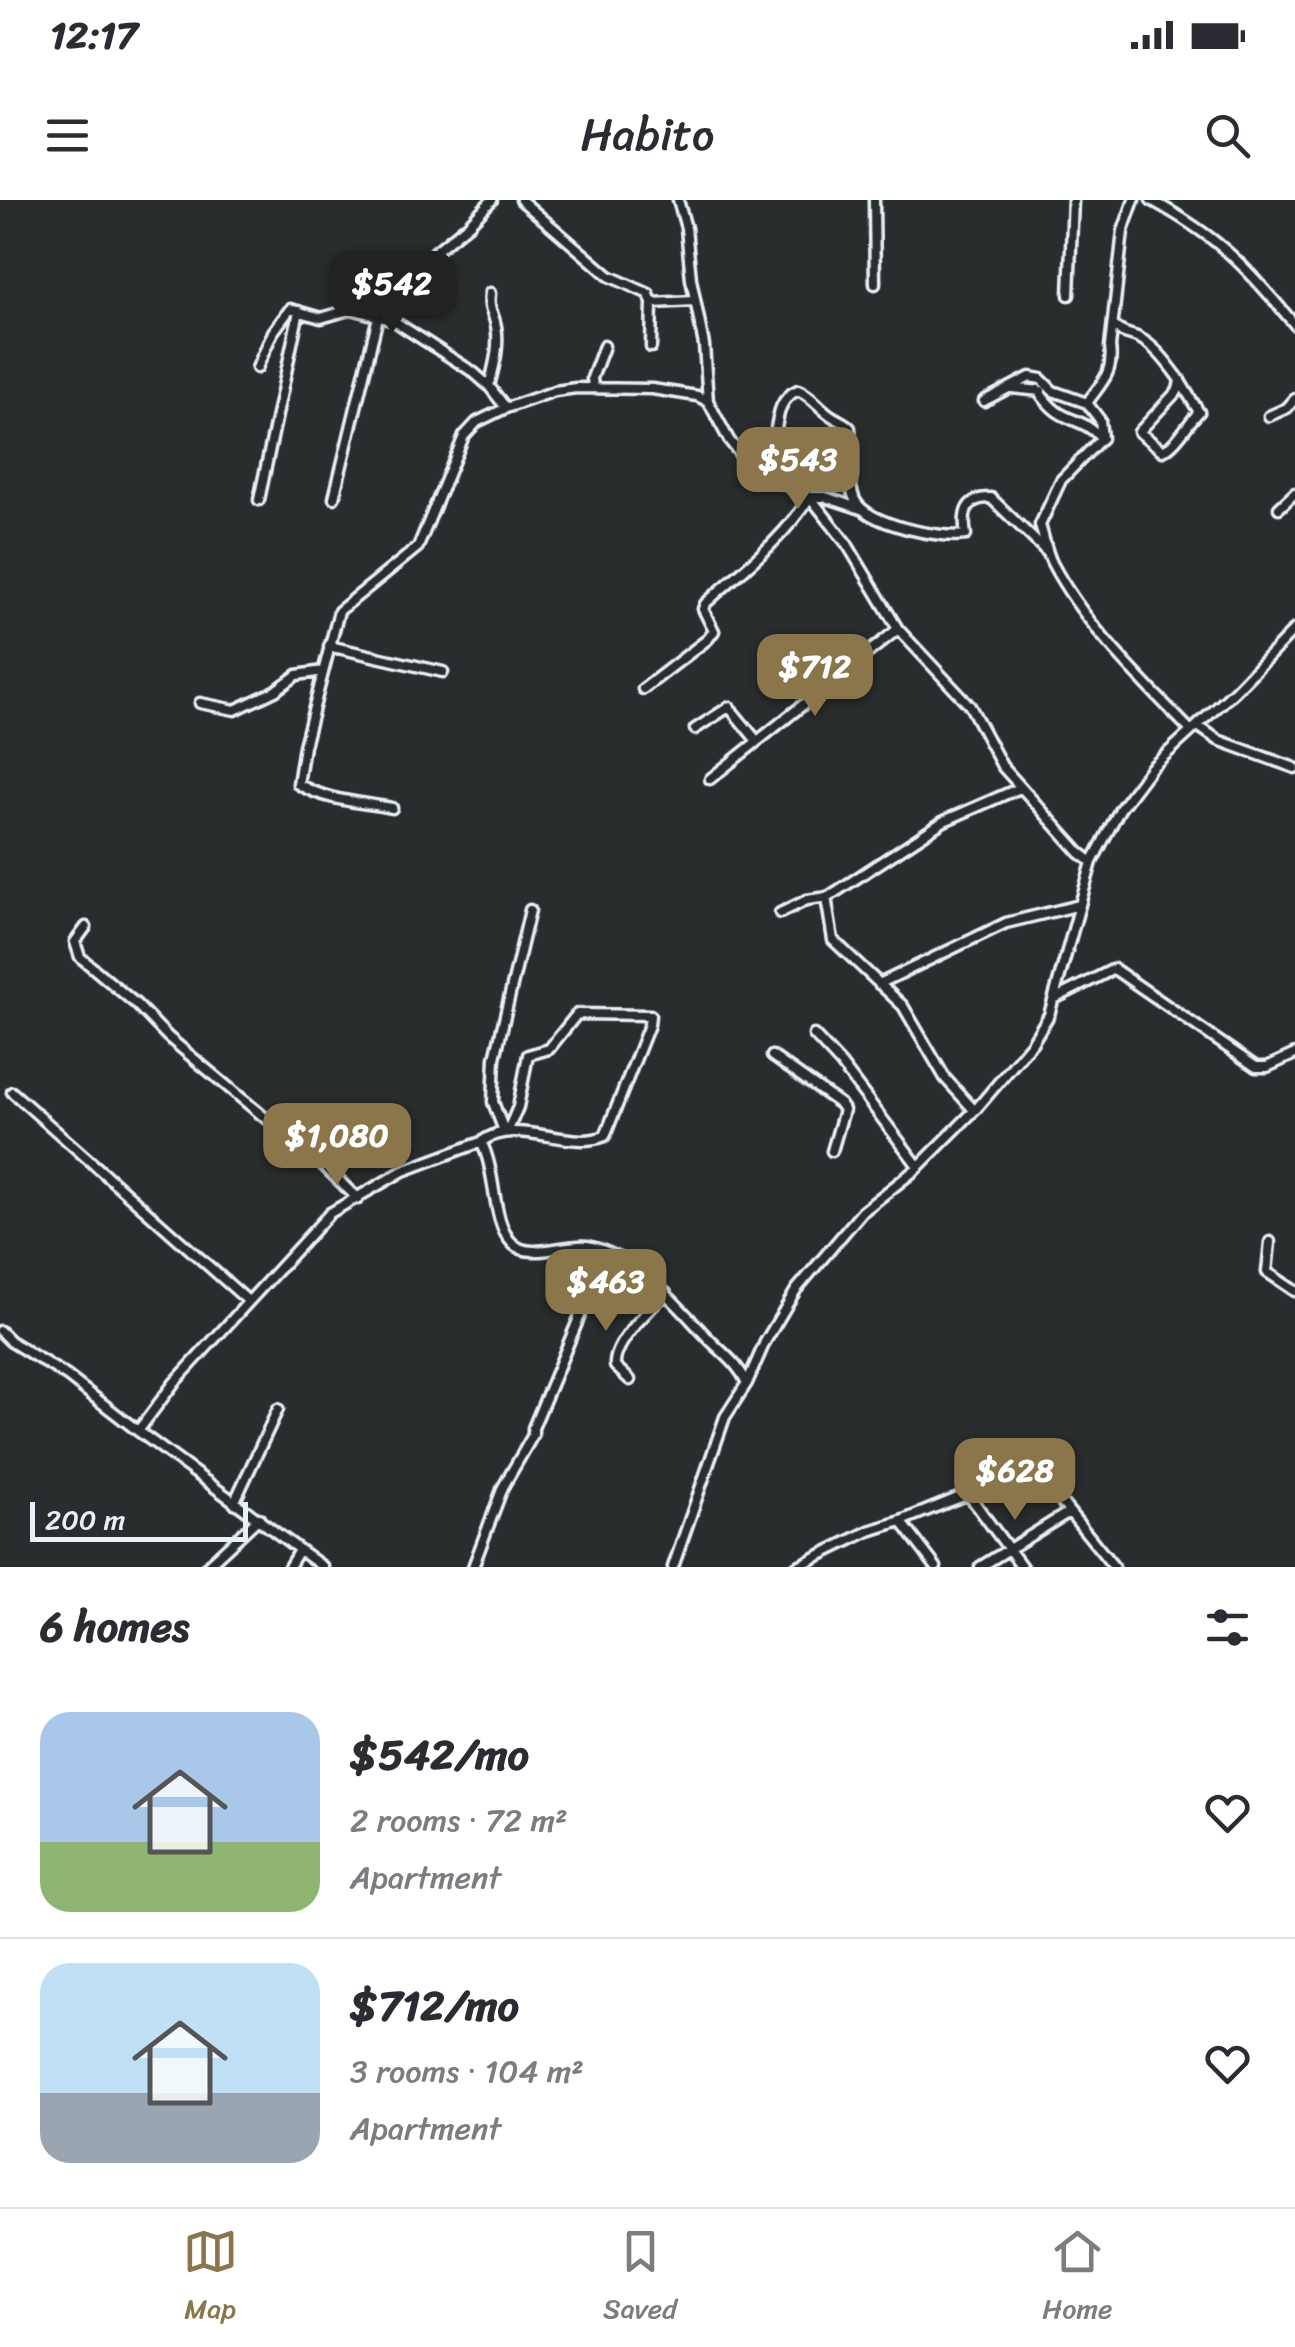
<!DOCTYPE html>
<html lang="en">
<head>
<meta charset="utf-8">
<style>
	body { margin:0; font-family:Sriracha,sans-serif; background:#f7f7f7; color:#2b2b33; height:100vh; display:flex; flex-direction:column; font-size:38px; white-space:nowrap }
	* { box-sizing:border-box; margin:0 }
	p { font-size:32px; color:#7c7c81 }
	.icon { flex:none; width:55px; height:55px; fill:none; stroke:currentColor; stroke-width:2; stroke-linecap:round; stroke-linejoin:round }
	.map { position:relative; height:1367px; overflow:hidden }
	.side { display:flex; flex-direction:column; background:#fff; flex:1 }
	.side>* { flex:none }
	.scale { position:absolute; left:30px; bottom:25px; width:218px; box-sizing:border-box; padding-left:10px; border:5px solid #e8f1f8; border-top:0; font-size:28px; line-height:35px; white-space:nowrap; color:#e8f1f8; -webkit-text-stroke:8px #2a2d2e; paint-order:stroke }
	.price { position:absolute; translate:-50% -85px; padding:0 22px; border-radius:20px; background:#8a764a; color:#fff; font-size:32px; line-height:65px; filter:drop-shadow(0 2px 5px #0008) }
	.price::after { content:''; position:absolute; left:50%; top:60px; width:30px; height:22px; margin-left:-15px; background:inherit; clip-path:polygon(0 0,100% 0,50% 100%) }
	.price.on { background:#222; color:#fff }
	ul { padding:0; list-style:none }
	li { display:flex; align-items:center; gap:30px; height:250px; padding:0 40px }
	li+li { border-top:2px solid #e1e1e2 }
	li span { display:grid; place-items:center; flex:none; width:280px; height:200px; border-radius:30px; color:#555 }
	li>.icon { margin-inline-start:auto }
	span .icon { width:120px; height:120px; fill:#fffc; stroke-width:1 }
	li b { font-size:42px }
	h2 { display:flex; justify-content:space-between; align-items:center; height:120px; padding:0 40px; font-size:42px }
	.status { display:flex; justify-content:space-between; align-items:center; height:70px; padding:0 50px; background:#fff; direction:ltr }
	.status svg { height:28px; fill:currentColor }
	header { display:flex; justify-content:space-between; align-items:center; height:130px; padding:0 40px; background:#fff; font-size:45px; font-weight:600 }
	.dock { display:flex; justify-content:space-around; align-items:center; height:140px; border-top:2px solid #e1e1e2; background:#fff; font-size:28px; color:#7c7c81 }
	.dock a { display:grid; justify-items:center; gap:5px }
	.dock .on { color:#8a764a }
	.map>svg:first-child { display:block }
</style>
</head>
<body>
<div class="status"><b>12:17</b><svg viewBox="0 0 49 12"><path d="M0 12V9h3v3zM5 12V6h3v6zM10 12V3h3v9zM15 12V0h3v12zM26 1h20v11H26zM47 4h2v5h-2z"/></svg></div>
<header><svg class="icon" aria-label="menu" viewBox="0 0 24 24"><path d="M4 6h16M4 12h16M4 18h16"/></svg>Habito<svg class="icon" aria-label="search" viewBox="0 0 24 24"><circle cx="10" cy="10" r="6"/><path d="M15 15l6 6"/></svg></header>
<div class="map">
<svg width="1295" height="1367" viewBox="0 0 1295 1367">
	<rect width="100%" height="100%" fill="#2a2d2e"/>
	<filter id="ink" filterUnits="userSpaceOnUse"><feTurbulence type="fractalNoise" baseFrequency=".01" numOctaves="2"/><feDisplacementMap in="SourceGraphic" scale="20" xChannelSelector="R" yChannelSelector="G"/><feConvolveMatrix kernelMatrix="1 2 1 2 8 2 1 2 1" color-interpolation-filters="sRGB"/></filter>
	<g filter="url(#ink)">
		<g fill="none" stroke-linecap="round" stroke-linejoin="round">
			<defs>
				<path id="street" d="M521 0 609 76 649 94 652 103 695 101
					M678 0 686 28 691 79 704 145 708 201
					M874 0 875 84
					M1134 0 1123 31 1110 147C1114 173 1101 183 1087 203L1100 220 1102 238 1061 280 1040 325C1044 337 1046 351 1052 363 1085 426 1142 480 1191 531
					M1151 0C1220 38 1245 65 1295 125
					M1069 95 1073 0
					M1114 126C1122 134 1127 133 1137 137 1155 145 1169 165 1180 180V181L1178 190 1139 232 1163 251C1177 244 1187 224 1199 212L1180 181
					M651 147 652 103
					M257 168 273 132 290 109 321 118 352 109 394 121 473 172 489 186 506 208
					M489 186C494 167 500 145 496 126 493 110 488 112 490 93
					M593 188 592 178 604 146
					M1011 188 1041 191
					M1038 190C1061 226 1077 213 1102 238
					M984 201 1030 177 1041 179 1053 191 1087 203
					M1269 216 1287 208 1295 199
					M763 273C767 262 772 252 774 241 778 220 777 199 798 190 813 196 821 211 835 218 840 221 846 223 850 228 852 251 845 277 855 300 867 325 941 339 966 335 962 313 966 297 991 298L1048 353
					M334 298 377 121 382 114 391 111 405 76 469 24 492 0
					M259 300 299 111
					M1279 308 1295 293
					M329 446 443 472
					M643 489 708 439 714 431 703 409 705 404C744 368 780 343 810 297H825L861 309
					M200 503 235 510 275 491 297 475 323 471
					M1198 526 1218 540 1295 568
					M695 529 729 507 757 541
					M710 579 898 429
					M392 608C361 602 326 601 298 584L304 546 339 411 418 347 464 236 477 222 506 208 555 191 576 188 652 189 697 196 708 201 729 240 743 258 765 274 810 297 847 344 898 429 970 506 1002 566 1080 653 1092 662
					M826 697 833 740 903 806 945 878 974 910
					M780 713 807 700 828 697 944 621 1020 588
					M86 727 75 742 80 757 136 804 168 837 264 917 285 928 358 999
					M879 784 1006 723 1080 705
					M1054 799 1114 769 1256 867H1267L1295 854
					M814 835 841 864 918 966
					M772 856 840 904 844 910 832 951
					M12 892 247 1100
					M504 931 493 902 495 858 530 710
					M481 942C516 916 567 951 605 936L649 825 650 815 577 814 549 849 528 855 518 907 508 930 497 933
					M1270 1042 1267 1072 1295 1091
					M0 1131 10 1141 67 1176 138 1231
					M630 1180 615 1166C613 1143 650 1109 666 1093
					M968 1294 1022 1367
					M234 1303 278 1209
					M901 1321 936 1367
					M206 1367 259 1318
					M289 1367 299 1350
					M323 1367 138 1231 174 1183 330 1013 403 971 481 942C497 971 491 1021 512 1043 529 1061 566 1043 587 1046 637 1056 674 1102 707 1137 722 1153 737 1162 747 1183
					M473 1367 503 1287 533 1235V1228L587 1099 593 1076 600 1064 612 1057
					M673 1367 725 1217 747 1183 765 1142 796 1090 862 1012 915 970 977 908 1032 843 1049 815 1092 662 1120 609 1151 568 1235 491 1295 429
					M796 1367 869 1331 901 1321 968 1294 1029 1262 1114 1367
					M980 1367 1069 1312"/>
			</defs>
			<use href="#street" stroke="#e8f1f8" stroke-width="15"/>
			<use href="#street" stroke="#2a2d2e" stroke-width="8"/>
		</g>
	</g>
</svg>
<div class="scale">200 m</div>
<b class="price on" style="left:392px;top:136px">$542</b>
<b class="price" style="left:798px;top:312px">$543</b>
<b class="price" style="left:815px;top:519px">$712</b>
<b class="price" style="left:337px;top:988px">$1,080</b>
<b class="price" style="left:606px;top:1134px">$463</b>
<b class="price" style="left:1015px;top:1323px">$628</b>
</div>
<section class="side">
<h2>6 homes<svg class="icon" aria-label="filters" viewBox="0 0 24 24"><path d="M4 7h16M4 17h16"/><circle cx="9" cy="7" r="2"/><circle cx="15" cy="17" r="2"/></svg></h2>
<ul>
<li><span style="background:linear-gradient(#a9c7e8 65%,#8fb573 0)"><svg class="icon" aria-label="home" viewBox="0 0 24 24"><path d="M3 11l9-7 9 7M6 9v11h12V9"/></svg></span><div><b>$542/mo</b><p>2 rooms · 72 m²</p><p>Apartment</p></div><svg class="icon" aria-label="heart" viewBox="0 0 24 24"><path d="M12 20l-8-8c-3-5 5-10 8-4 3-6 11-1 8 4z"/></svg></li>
<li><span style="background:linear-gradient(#bfe0f5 65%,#9aa5b1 0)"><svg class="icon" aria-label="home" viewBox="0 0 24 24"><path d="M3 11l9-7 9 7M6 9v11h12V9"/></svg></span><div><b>$712/mo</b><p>3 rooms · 104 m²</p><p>Apartment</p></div><svg class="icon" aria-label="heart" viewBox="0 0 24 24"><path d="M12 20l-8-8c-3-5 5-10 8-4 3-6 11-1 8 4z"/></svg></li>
</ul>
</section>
<nav class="dock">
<a class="on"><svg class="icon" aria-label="map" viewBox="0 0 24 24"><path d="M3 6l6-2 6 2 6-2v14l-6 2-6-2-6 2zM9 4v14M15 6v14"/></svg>Map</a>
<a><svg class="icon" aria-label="saved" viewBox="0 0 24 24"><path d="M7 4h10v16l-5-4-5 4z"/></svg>Saved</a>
<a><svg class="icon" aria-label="home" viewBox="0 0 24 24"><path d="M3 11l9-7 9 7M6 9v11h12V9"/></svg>Home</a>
</nav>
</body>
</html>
